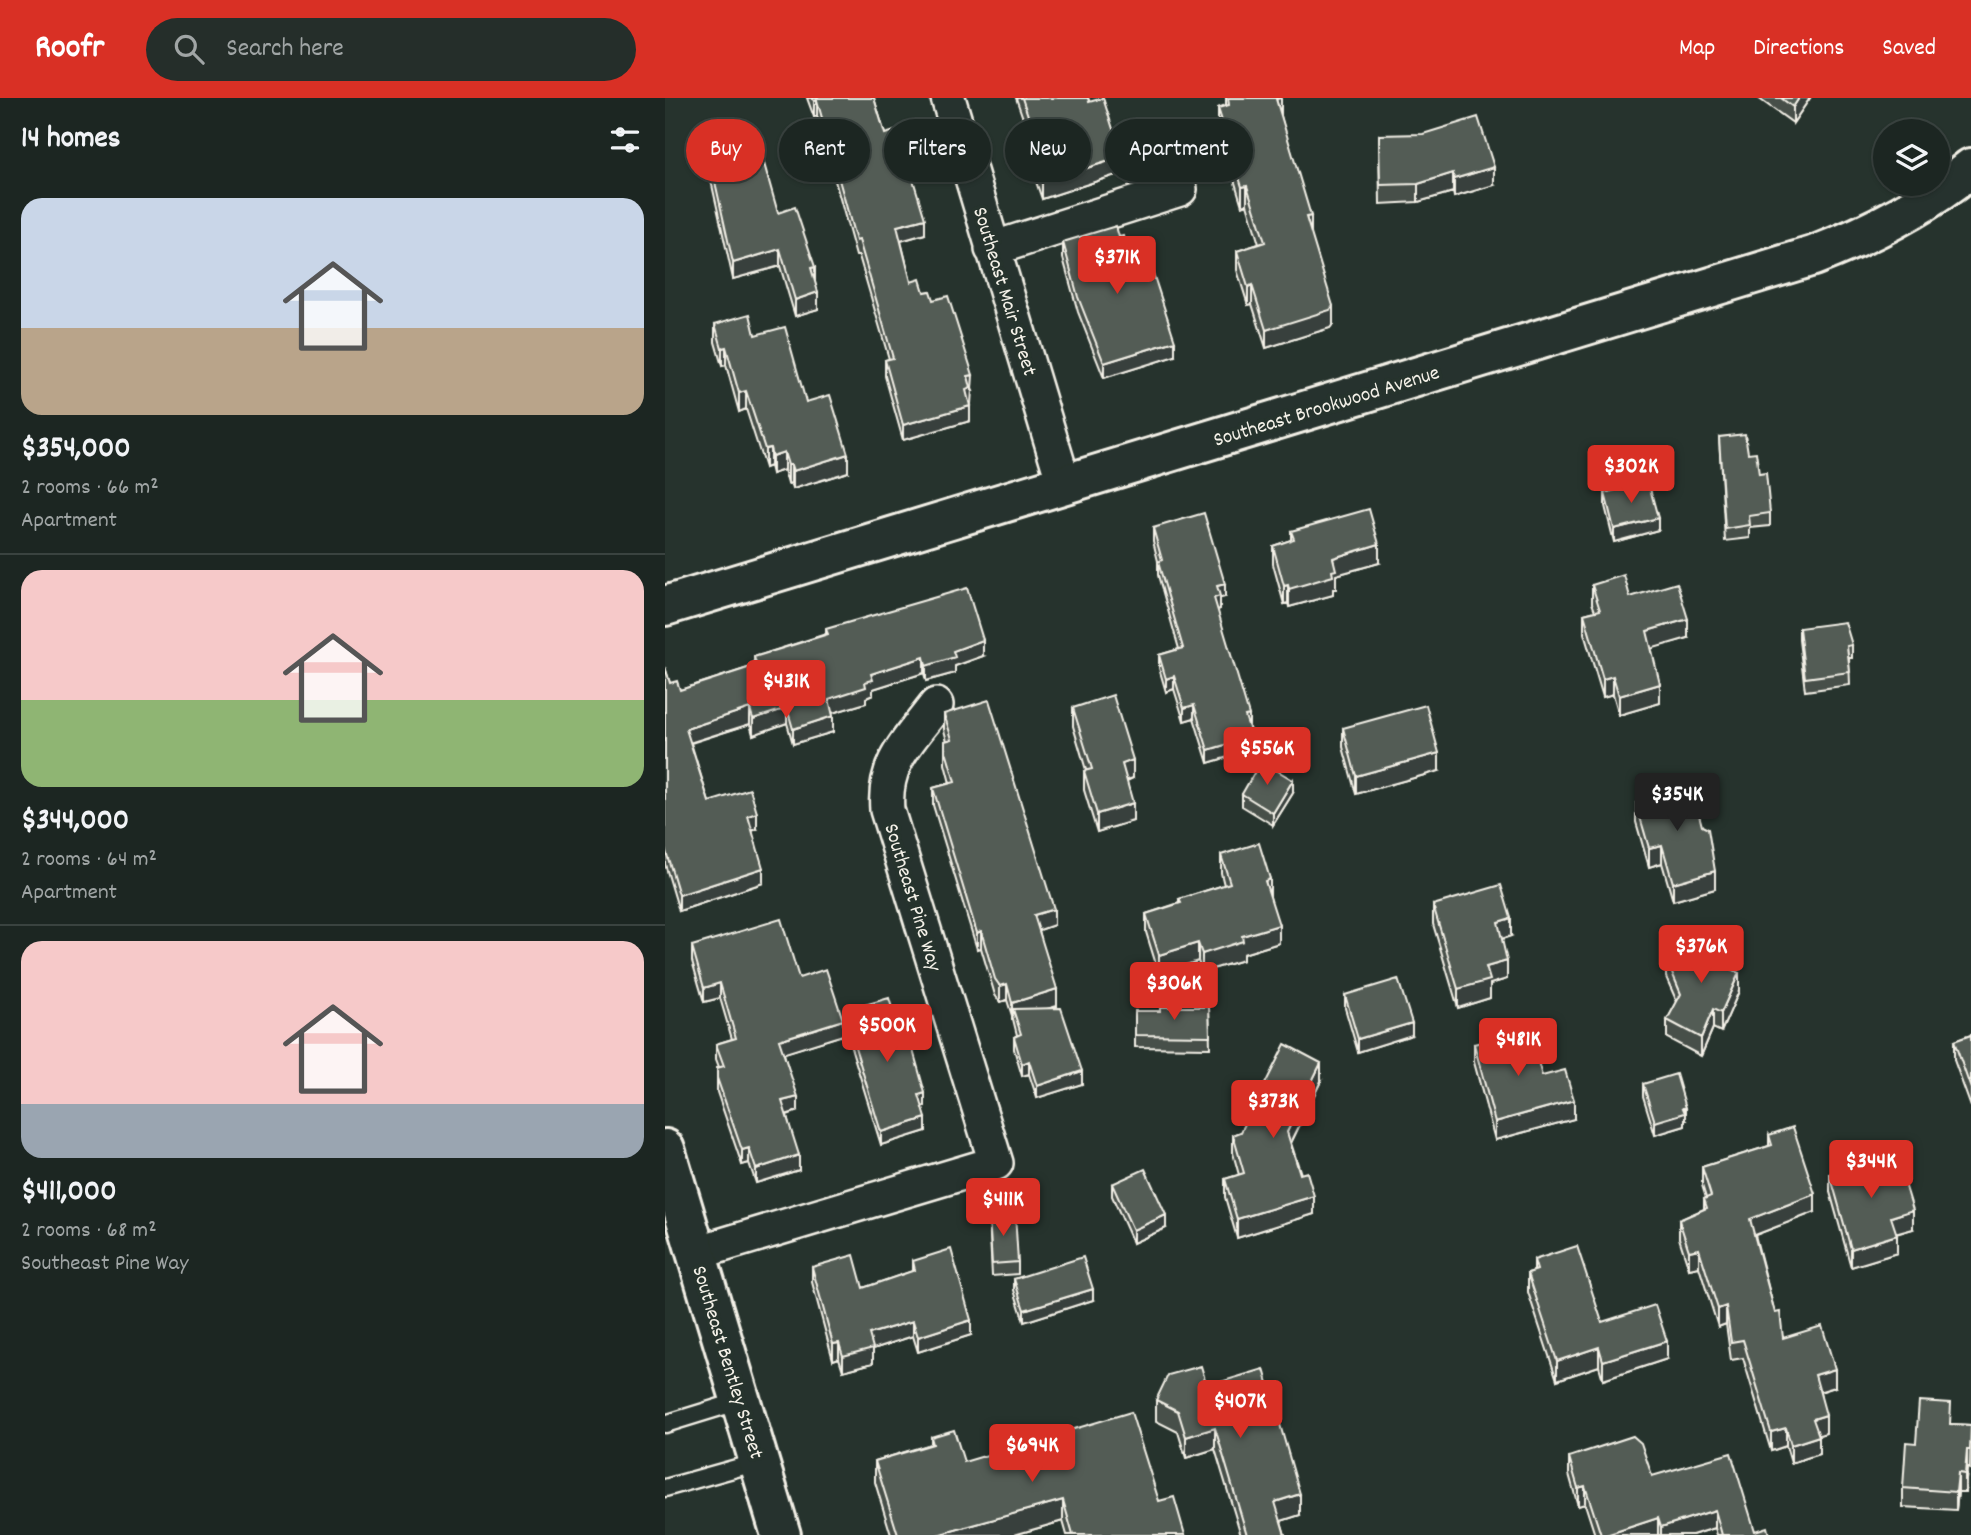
<!DOCTYPE html>
<html lang="en">
<head>
<meta charset="utf-8">
<style>
	body { margin:0; font-family:Dekko,sans-serif; background:#252e2a; color:#f1f3f6; height:100vh; display:flex; flex-direction:column; font-size:26px; white-space:nowrap }
	* { box-sizing:border-box; margin:0 }
	p { font-size:23px; color:#a0a5a5 }
	.icon { flex:none; width:38px; height:38px; fill:none; stroke:currentColor; stroke-width:2; stroke-linecap:round; stroke-linejoin:round }
	.map { position:relative; flex:1; overflow:hidden }
	.panel { display:flex; flex-direction:column; background:#1c2622; width:665px }
	.panel>* { flex:none }
	.guide { position:absolute; left:21px; top:21px; width:665px; height:63px; display:flex; gap:14px }
	.buttons { position:absolute; left:1208px; top:21px; display:grid; gap:14px }
	.buttons a { display:grid; place-items:center; width:77px; height:77px; border-radius:50%; background:#1c2622; box-shadow:0 2px 5px #0004,0 0 0 2px #3a4340; font-size:35px }
	.price { position:absolute; translate:-50% -60px; padding:0 16px; border-radius:7px; background:#d93025; color:#fff; font-size:23px; line-height:46px; filter:drop-shadow(0 2px 4px #0008) }
	.price::after { content:''; position:absolute; left:50%; top:42px; width:21px; height:16px; margin-left:-10px; background:inherit; clip-path:polygon(0 0,100% 0,50% 100%) }
	.price.selected { background:#222; color:#fff }
	ul { padding:0; list-style:none }
	li { display:grid; align-content:center; gap:14px; height:371px; padding:0 21px }
	li+li { border-top:2px solid #3a4340 }
	li span { display:grid; place-items:center; height:217px; border-radius:21px; color:#555 }
	li>.icon { margin-inline-start:auto }
	span .icon { width:126px; height:126px; fill:#fffc; stroke-width:1 }
	li b { font-size:30px }
	h2 { display:flex; justify-content:space-between; align-items:center; height:84px; padding:0 21px; font-size:30px }
	.pill { padding:0 24px; border-radius:32px; background:#1c2622; box-shadow:0 2px 5px #0004,0 0 0 2px #3a4340; font-size:24px; line-height:63px }
	.pill.selected { background:#d93025; color:#fff }
	header { display:flex; align-items:center; gap:42px; box-sizing:border-box; height:98px; padding:0 35px; background:#d93025; color:#fff }
	header strong { font-size:33px }
	nav { display:flex; gap:38px; margin-inline-start:auto; font-size:24px }
	.search { width:490px; height:63px; background:#252e2a; display:flex; align-items:center; gap:18px; box-sizing:border-box; padding:0 24px; border-radius:38px; color:#a0a5a5; font-size:26px }
	main { display:flex; flex:1; min-height:0 }
	.map>svg:first-child { display:block }
</style>
</head>
<body>
<header>
<strong>Roofr</strong>
<div class="search"><svg class="icon" aria-label="search" viewBox="0 0 24 24"><circle cx="10" cy="10" r="6"/><path d="M15 15l6 6"/></svg>Search here</div>
<nav><a>Map</a><a>Directions</a><a>Saved</a></nav>
</header>
<main>
<section class="panel">
<h2>14 homes<svg class="icon" aria-label="filters" viewBox="0 0 24 24"><path d="M4 7h16M4 17h16"/><circle cx="9" cy="7" r="2"/><circle cx="15" cy="17" r="2"/></svg></h2>
<ul>
<li><span style="background:linear-gradient(#c9d6e8 60%,#b9a48a 0)"><svg class="icon" aria-label="home" viewBox="0 0 24 24"><path d="M3 11l9-7 9 7M6 9v11h12V9"/></svg></span><div><b>$354,000</b><p>2 rooms · 66 m²</p><p>Apartment</p></div></li>
<li><span style="background:linear-gradient(#f6c9c9 60%,#8fb573 0)"><svg class="icon" aria-label="home" viewBox="0 0 24 24"><path d="M3 11l9-7 9 7M6 9v11h12V9"/></svg></span><div><b>$344,000</b><p>2 rooms · 64 m²</p><p>Apartment</p></div></li>
<li><span style="background:linear-gradient(#f6c9c9 75%,#9aa5b1 0)"><svg class="icon" aria-label="home" viewBox="0 0 24 24"><path d="M3 11l9-7 9 7M6 9v11h12V9"/></svg></span><div><b>$411,000</b><p>2 rooms · 68 m²</p><p>Southeast Pine Way</p></div></li>
</ul>
</section>
<div class="map">
<svg width="1306" height="1437" viewBox="0 0 1306 1437">
	<rect width="100%" height="100%" fill="#26332d"/>
	<filter id="ink" filterUnits="userSpaceOnUse"><feTurbulence type="fractalNoise" baseFrequency=".0143" numOctaves="2"/><feDisplacementMap in="SourceGraphic" scale="14" xChannelSelector="R" yChannelSelector="G"/><feConvolveMatrix kernelMatrix="1 2 1 2 8 2 1 2 1" color-interpolation-filters="sRGB"/></filter>
	<g filter="url(#ink)">
		<g fill="none" stroke-linecap="round" stroke-linejoin="round">
			<defs>
				<path id="lane" d="M0 1326 75 1303
					M0 1390 93 1364"/>
				<path id="street" d="M283 0 399 386
					M327 151 515 91
					M31 1155 331 1065 222 712C218 664 244 643 271 607"/>
				<path id="secondary" d="M0 508 1148 158C1205 136 1259 109 1306 70
					M0 1051 116 1437"/>
			</defs>
			<use href="#lane" stroke="#f4f1e8" stroke-width="21"/>
			<use href="#street" stroke="#f4f1e8" stroke-width="38"/>
			<use href="#secondary" stroke="#f4f1e8" stroke-width="44"/>
			<use href="#lane" stroke="#26332d" stroke-width="16"/>
			<use href="#street" stroke="#26332d" stroke-width="33"/>
			<use href="#secondary" stroke="#26332d" stroke-width="38"/>
		</g>
		<path fill="#474f49" stroke="#f4f1e8" stroke-width="2" d="M142 0H209L220 36 260 136 236 143 246 184 268 202 308 293H306V306L305 307V323L238 342 220 278V262L224 261 194 158H191L152 18 149 19Z
			M351 0H423L457 75 377 101 368 75V59L371 58Z
			M561 0H616V18L668 226 665 230 601 250 587 206 583 207 572 172V153L594 146 582 106 577 108 553 28V10L561 7Z
			M1093 0H1145L1128 25Z
			M714 37 829 87 789 99 788 94 753 104 715 106Z
			M43 52 92 63 113 115 150 184 153 211 130 218 115 168 68 181 43 69Z
			M454 139 510 258 439 280 413 214 398 160V144Z
			M50 226 90 237 141 304 183 374 128 391 126 385 123 386 119 372 107 376 105 368 100 370 81 311 74 314 61 267 57 268 50 244Z
			M1054 339 1083 355 1094 376 1105 415V428L1085 430V440L1060 443Z
			M940 395 993 432 949 444 940 408Z
			M488 430 560 499 555 500V511L552 512 584 630 587 652 543 665 529 620 519 623 509 591 501 594 494 570V557L514 551 493 477V463L488 443Z
			M626 433 714 465 671 477V491H668V497L624 509 623 505 619 506 608 466V448L626 442Z
			M927 487 965 499 1023 540 986 550 995 605 954 617 948 596 938 599 919 535V516L930 513 927 505Z
			M1134 530 1187 547V560H1184L1185 587 1140 593 1134 542Z
			M161 531 318 558 290 568V575L261 583 259 575 208 591V597L201 600V605L167 615 168 634 128 646 122 625 88 637 85 626 26 645 44 704 92 731 87 733 98 785 14 813 0 766V569L5 585 15 592 89 568V559L161 536Z
			M408 610 468 680 462 683 468 723 432 734 419 692V673L421 672 408 628Z
			M279 616 389 827 374 832 392 908 382 911 417 986 372 1000 364 976 357 978 349 951V939L352 937 348 921 342 902 335 904 330 897 316 850 312 851 268 707V690L285 685 280 666V643H282L279 632Z
			M678 630 774 673 691 696 678 649Z
			M992 691 1024 711 1050 791 1008 803 997 765 984 769 971 724V705L992 699Z
			M628 695 608 727 577 708V696Z
			M556 757 605 799 614 845 578 856V862L537 874 533 863 494 876 481 834V816L514 805V801L559 787 556 775Z
			M768 807 846 838 837 841 842 881 825 886V900L793 910 768 826Z
			M27 848 134 880 178 937 119 955 133 1013 122 1017 134 1072 91 1085 84 1065 77 1067 52 994V970L54 969 51 961V946L67 941 55 900 39 904 27 863Z
			M1001 860 1067 871 1074 893 1056 934 1048 930 1036 958 1002 940V922L1012 904 1001 879Z
			M680 897 747 937 693 954 680 910Z
			M544 909 545 950 470 949V913H495Z
			M179 913 231 923 260 1008 257 1009 261 1033 216 1047 179 926Z
			M1306 937V1009L1289 962V943Z
			M809 946 863 955 877 978 909 1021 830 1042 809 964Z
			M656 983 626 1045 649 1116 572 1140 560 1099V1081L574 1077 568 1055V1037L576 1034Z
			M978 986 1021 1022H1020V1028L990 1037 978 998Z
			M1104 1037 1150 1114 1090 1137 1110 1215 1118 1240 1170 1289 1155 1294 1161 1335 1153 1337 1154 1356 1126 1365 1121 1348 1106 1353 1078 1260 1066 1262 1061 1226 1053 1229 1034 1169 1024 1171 1014 1140V1122L1039 1111V1101L1041 1100 1037 1087V1069L1104 1048Z
			M1165 1076 1248 1131 1231 1136 1232 1155 1186 1169 1165 1094Z
			M447 1086 501 1130 468 1145 447 1098Z
			M324 1117 353 1164V1176L327 1178Z
			M869 1162 937 1224 1002 1261 938 1282 934 1268 892 1282 863 1194V1175L869 1173Z
			M248 1163 306 1237 253 1254 248 1238 208 1251V1265L178 1273 174 1260 168 1262 147 1184V1169L198 1190 248 1173Z
			M349 1181 428 1202 359 1224 349 1192Z
			M542 1288 635 1417 616 1423 620 1437H576L550 1351 521 1360 513 1334 491 1323V1302Z
			M1286 1326 1306 1327 1305 1371 1302 1370 1300 1394H1293L1291 1412 1238 1409V1390L1251 1345Z
			M266 1339 299 1364 494 1403 520 1437H402L398 1423 349 1437H226L210 1384V1363L266 1346Z
			M904 1359 987 1378 1090 1433 1104 1437H1052L1050 1430 1027 1437H930L920 1406 913 1408 904 1376Z"/>
		<path fill="#39403c" stroke="#f4f1e8" stroke-width="2" d="M616 0V18L611 1Z
			M1134 0H1145L1128 25V9Z
			M152 2V18L149 19V3Z
			M457 59V75L377 101V84Z
			M829 69V87L789 99V81Z
			M788 75V94L753 104V86Z
			M582 88V106L577 108V89Z
			M646 118V136L641 119Z
			M260 121V136L232 144V128Z
			M115 151V168L68 181V165Z
			M150 169V186L146 170Z
			M587 187V206L583 207V189Z
			M153 194V211L130 218V202Z
			M668 208V226L665 230 601 250V232Z
			M510 243V258L439 280V265Z
			M61 249V267L57 268V250Z
			M308 277 306 306 301 308V292L303 278Z
			M81 293V311L74 314V295Z
			M305 308V323L238 342V327Z
			M105 350V368L100 370V351Z
			M119 354V372L107 376V358Z
			M183 356V374L128 391V373Z
			M123 367H126V385L123 386Z
			M993 420V432L949 444V431Z
			M714 446V465L671 477V491H668V497L624 509V491L668 460Z
			M560 486V499L555 500V511L549 513V500L552 488Z
			M623 487V505L619 506V488Z
			M1023 521V540L982 552V533Z
			M318 542V558L290 568V575L261 583V568L288 553Z
			M259 559V575L208 591V597L201 600V605L164 616V601L200 584 206 576Z
			M509 578V591L501 594V581Z
			M948 578V596L938 599V581Z
			M995 586V605L954 617V598Z
			M529 607V620L519 623V610Z
			M85 610V626L21 646V631Z
			M122 610V625L88 637V621Z
			M584 617V630L580 631V618Z
			M168 618V634L128 646V631Z
			M587 639V652L543 665V652Z
			M774 655V673L691 696V678Z
			M468 662V680L457 684V666Z
			M628 682V695L608 727V715Z
			M468 705V723L432 734V716Z
			M92 715V731L83 734V718Z
			M997 747V765L984 769V750Z
			M98 770V785L14 813V797Z
			M1050 773V791L1008 803V785Z
			M605 781V799L600 783Z
			M389 811V827L369 834V817Z
			M846 820V838L833 842V824Z
			M614 827V845L578 856V862L537 874V856L577 838Z
			M316 833V850L312 851V835Z
			M533 845V863L494 876V857Z
			M1067 852V871L1059 887V868Z
			M842 863V881L825 886V900L793 910V891L821 869Z
			M1074 875V893L1056 934V915Z
			M55 885V900L39 904V890Z
			M342 886V902L335 904V888Z
			M392 891V908L351 920 348 911 347 922V905Z
			M1048 911V930L1036 958V940Z
			M178 922V937L114 957V942Z
			M747 925V937L693 954V941Z
			M364 963V976L357 978V966Z
			M656 965V983L622 1053V1034Z
			M417 973V986L372 1000V988Z
			M260 995V1008L254 1010V997Z
			M133 999V1013L117 1018V1003Z
			M909 1002V1021L830 1042V1024Z
			M1021 1010V1022H1020V1028L990 1037V1024Z
			M261 1020V1033L216 1047V1034Z
			M84 1050V1065L77 1067V1052Z
			M134 1057V1072L91 1085V1071Z
			M1150 1096V1114L1085 1139V1121Z
			M649 1098V1116L572 1140V1121Z
			M1248 1112V1131L1226 1137V1119Z
			M501 1117V1130L468 1145V1132Z
			M1232 1137V1155L1186 1169V1151Z
			M1034 1151V1169L1024 1171V1153Z
			M428 1191V1202L359 1224V1212Z
			M1061 1208V1226L1053 1229V1211Z
			M306 1222V1237L253 1254V1239Z
			M248 1223V1238L208 1251V1265L178 1273V1258L204 1236Z
			M1002 1243V1261L938 1282V1263Z
			M174 1245V1260L168 1262V1246Z
			M934 1249V1268L892 1282V1263Z
			M1170 1271V1289L1150 1295V1277Z
			M1161 1317V1335L1148 1339V1321Z
			M550 1330V1351L521 1360V1339Z
			M1121 1330V1348L1106 1353V1334Z
			M1154 1338V1356L1126 1365V1347Z
			M1302 1352V1370L1300 1394V1376Z
			M1293 1375V1394L1291 1412V1394Z
			M920 1388V1406L913 1408V1390Z
			M635 1396V1417L610 1425V1404Z
			M398 1402V1423L349 1437H272Z
			M1050 1412V1430L1027 1437H996V1429Z
			M993 1420V1437H941Z"/>
		<path fill="#525c55" stroke="#f4f1e8" stroke-width="2" d="M147 0H209L220 36 233 32 260 121 232 128 246 184 255 181 259 194 265 193 268 202 283 198 308 277 303 278 306 290 301 292 305 308 238 327 220 262 228 260 194 142 191 143 152 2 149 3Z
			M357 0H423L424 4 438 0 457 59 377 84 368 59 376 56Z
			M563 0H615L611 1 646 118 641 119 668 208 665 212 601 232 587 187 583 189 572 153 600 144 582 88 577 89 553 10 564 7Z
			M1116 0H1134L1128 9Z
			M813 19 829 69 789 81 788 75 753 86 715 87 714 37 758 36Z
			M85 40 92 63 98 62 113 115 130 109 150 169 146 170 153 194 130 202 115 151 68 165 43 52Z
			M451 128 454 139 458 138 470 173 486 169 510 243 439 265 413 199 398 144Z
			M85 216 90 237 120 229 141 304 165 297 183 356 128 373 126 367H123L119 354 107 358 105 350 100 351 81 293 74 295 61 249 57 250 50 226Z
			M1080 336 1083 355 1091 354 1094 376 1101 375 1105 415 1084 418 1085 427 1060 431 1054 339Z
			M983 383 993 420 949 431 940 395Z
			M704 411 714 446 668 460 671 472 667 473 668 478 624 491 623 487 619 488 608 448 629 441 626 433Z
			M539 415 560 486 552 488 555 498 549 500 584 617 580 618 587 639 543 652 529 607 519 610 509 578 501 581 494 557 518 550 493 464 497 462 488 430Z
			M959 477 965 499 1012 485 1023 521 982 533 995 586 954 598 948 578 938 581 919 516 935 512 927 487Z
			M302 490 318 542 288 553 290 559 261 568 259 559 206 576 208 582 200 584 201 589 164 601 168 618 128 631 122 610 88 621 85 610 21 631 44 704 85 691 92 715 83 718 98 770 14 797 0 750V569L5 585 12 583 15 592 92 567 89 559 163 536 161 531Z
			M1180 524 1187 547 1182 548 1185 574 1140 580 1134 530Z
			M448 597 468 662 457 666 468 705 432 716 419 673 427 671 408 610Z
			M324 602 389 811 369 817 392 891 347 905 342 886 335 888 330 881 316 833 312 835 268 690 290 684 280 650V643L287 641 279 616Z
			M761 607 774 655 691 678 678 630Z
			M596 663 628 682 608 715 577 696Z
			M1016 684 1024 711 1032 709 1037 728 1043 731 1050 773 1008 785 997 747 984 750 971 705 995 699 992 691Z
			M594 745 605 781 600 783 614 827 577 838 578 843 537 856 533 845 494 857 481 816 516 805 514 801 565 785 556 757Z
			M836 787 846 820 833 824 842 863 821 869 825 882 793 891 768 807Z
			M116 821 134 880 161 871 178 922 114 942 133 999 117 1003 134 1057 91 1071 84 1050 77 1052 52 980V970L59 968 51 946 71 940 55 885 39 890 27 848Z
			M1044 842 1067 852 1059 868 1074 875 1056 915 1048 911 1036 940 1002 922 1016 896 1001 860Z
			M733 881 747 925 693 941 680 897Z
			M224 900 231 923 237 921 241 927 260 995 254 997 261 1020 216 1034 179 913Z
			M495 909H544L545 938 470 937V913H495Z
			M396 910 417 973 372 988 364 963 357 966 349 939 356 936 348 911Z
			M856 933 863 955 870 953 877 978 900 972 909 1002 830 1024 809 946Z
			M1306 937V991L1289 943Z
			M620 946 656 965 622 1034 635 1076 642 1074 649 1098 572 1121 560 1081 579 1075 568 1037 576 1034Z
			M1011 976 1021 1010H1018L1020 1015 990 1024 978 986Z
			M1128 1029 1150 1096 1085 1121 1110 1215 1115 1214 1118 1240 1157 1228 1170 1271 1150 1277 1161 1317 1148 1321 1154 1338 1126 1347 1121 1330 1106 1334 1078 1242 1066 1244 1061 1208 1053 1211 1034 1151 1024 1153 1014 1122 1042 1110 1039 1101 1046 1098 1037 1069 1107 1047 1104 1037Z
			M1231 1056 1248 1112 1226 1119 1232 1137 1186 1151 1165 1076Z
			M480 1071 501 1117 468 1132 447 1086Z
			M350 1115 353 1164 327 1166 324 1117Z
			M912 1148 937 1224 990 1207 1002 1243 938 1263 934 1249 892 1263 863 1175 872 1172 869 1162Z
			M286 1151 306 1222 253 1239 248 1223 204 1236 208 1250 178 1258 174 1245 168 1246 147 1169 189 1157 198 1190 250 1172 248 1163Z
			M418 1159 428 1191 359 1212 349 1181Z
			M536 1268 542 1288 599 1271 635 1396 610 1404 620 1437H582L550 1330 521 1339 513 1313 491 1302 503 1277Z
			M1254 1303 1286 1305 1285 1326 1306 1327 1305 1352H1302L1300 1376 1293 1375 1291 1394 1238 1390 1241 1344 1251 1345Z
			M466 1314 494 1403 509 1399 520 1437H408L398 1402 272 1437H233L210 1363 268 1346 266 1339 289 1332 299 1364Z
			M968 1338 976 1345 987 1378 1066 1355 1090 1433 1102 1429 1104 1437H1057L1050 1412 996 1429 993 1420 941 1437H936L920 1388 913 1390 904 1359Z"/>
	</g>
	<g text-anchor="middle" stroke-width="7" stroke-linejoin="round" paint-order="stroke">
		<g font-size="21" fill="#f4f1e8" stroke="#26332d">
			<text transform="translate(341 193) rotate(73)" y="7">Southeast Mair Street</text>
			<text transform="translate(661 307) rotate(-17)" y="7">Southeast Brookwood Avenue</text>
			<text transform="translate(249 799) rotate(73)" y="7">Southeast Pine Way</text>
			<text transform="translate(64 1264) rotate(73)" y="7">Southeast Bentley Street</text>
		</g>
	</g>
</svg>
<div class="buttons">
<a><svg class="icon" aria-label="layers" viewBox="0 0 24 24"><path d="M12 4l9 5-9 5-9-5zM3 14l9 5 9-5"/></svg></a>
</div>
<b class="price" style="left:452px;top:198px">$371K</b>
<b class="price" style="left:966px;top:407px">$302K</b>
<b class="price" style="left:121px;top:622px">$431K</b>
<b class="price" style="left:602px;top:689px">$556K</b>
<b class="price selected" style="left:1012px;top:735px">$354K</b>
<b class="price" style="left:1036px;top:887px">$376K</b>
<b class="price" style="left:509px;top:924px">$306K</b>
<b class="price" style="left:222px;top:966px">$500K</b>
<b class="price" style="left:853px;top:980px">$481K</b>
<b class="price" style="left:608px;top:1042px">$373K</b>
<b class="price" style="left:1206px;top:1102px">$344K</b>
<b class="price" style="left:338px;top:1140px">$411K</b>
<b class="price" style="left:575px;top:1342px">$407K</b>
<b class="price" style="left:367px;top:1386px">$694K</b>
<div class="guide">
<a class="pill selected">Buy</a>
<a class="pill">Rent</a>
<a class="pill">Filters</a>
<a class="pill">New</a>
<a class="pill">Apartment</a>
</div>
</div>
</main>
</body>
</html>
